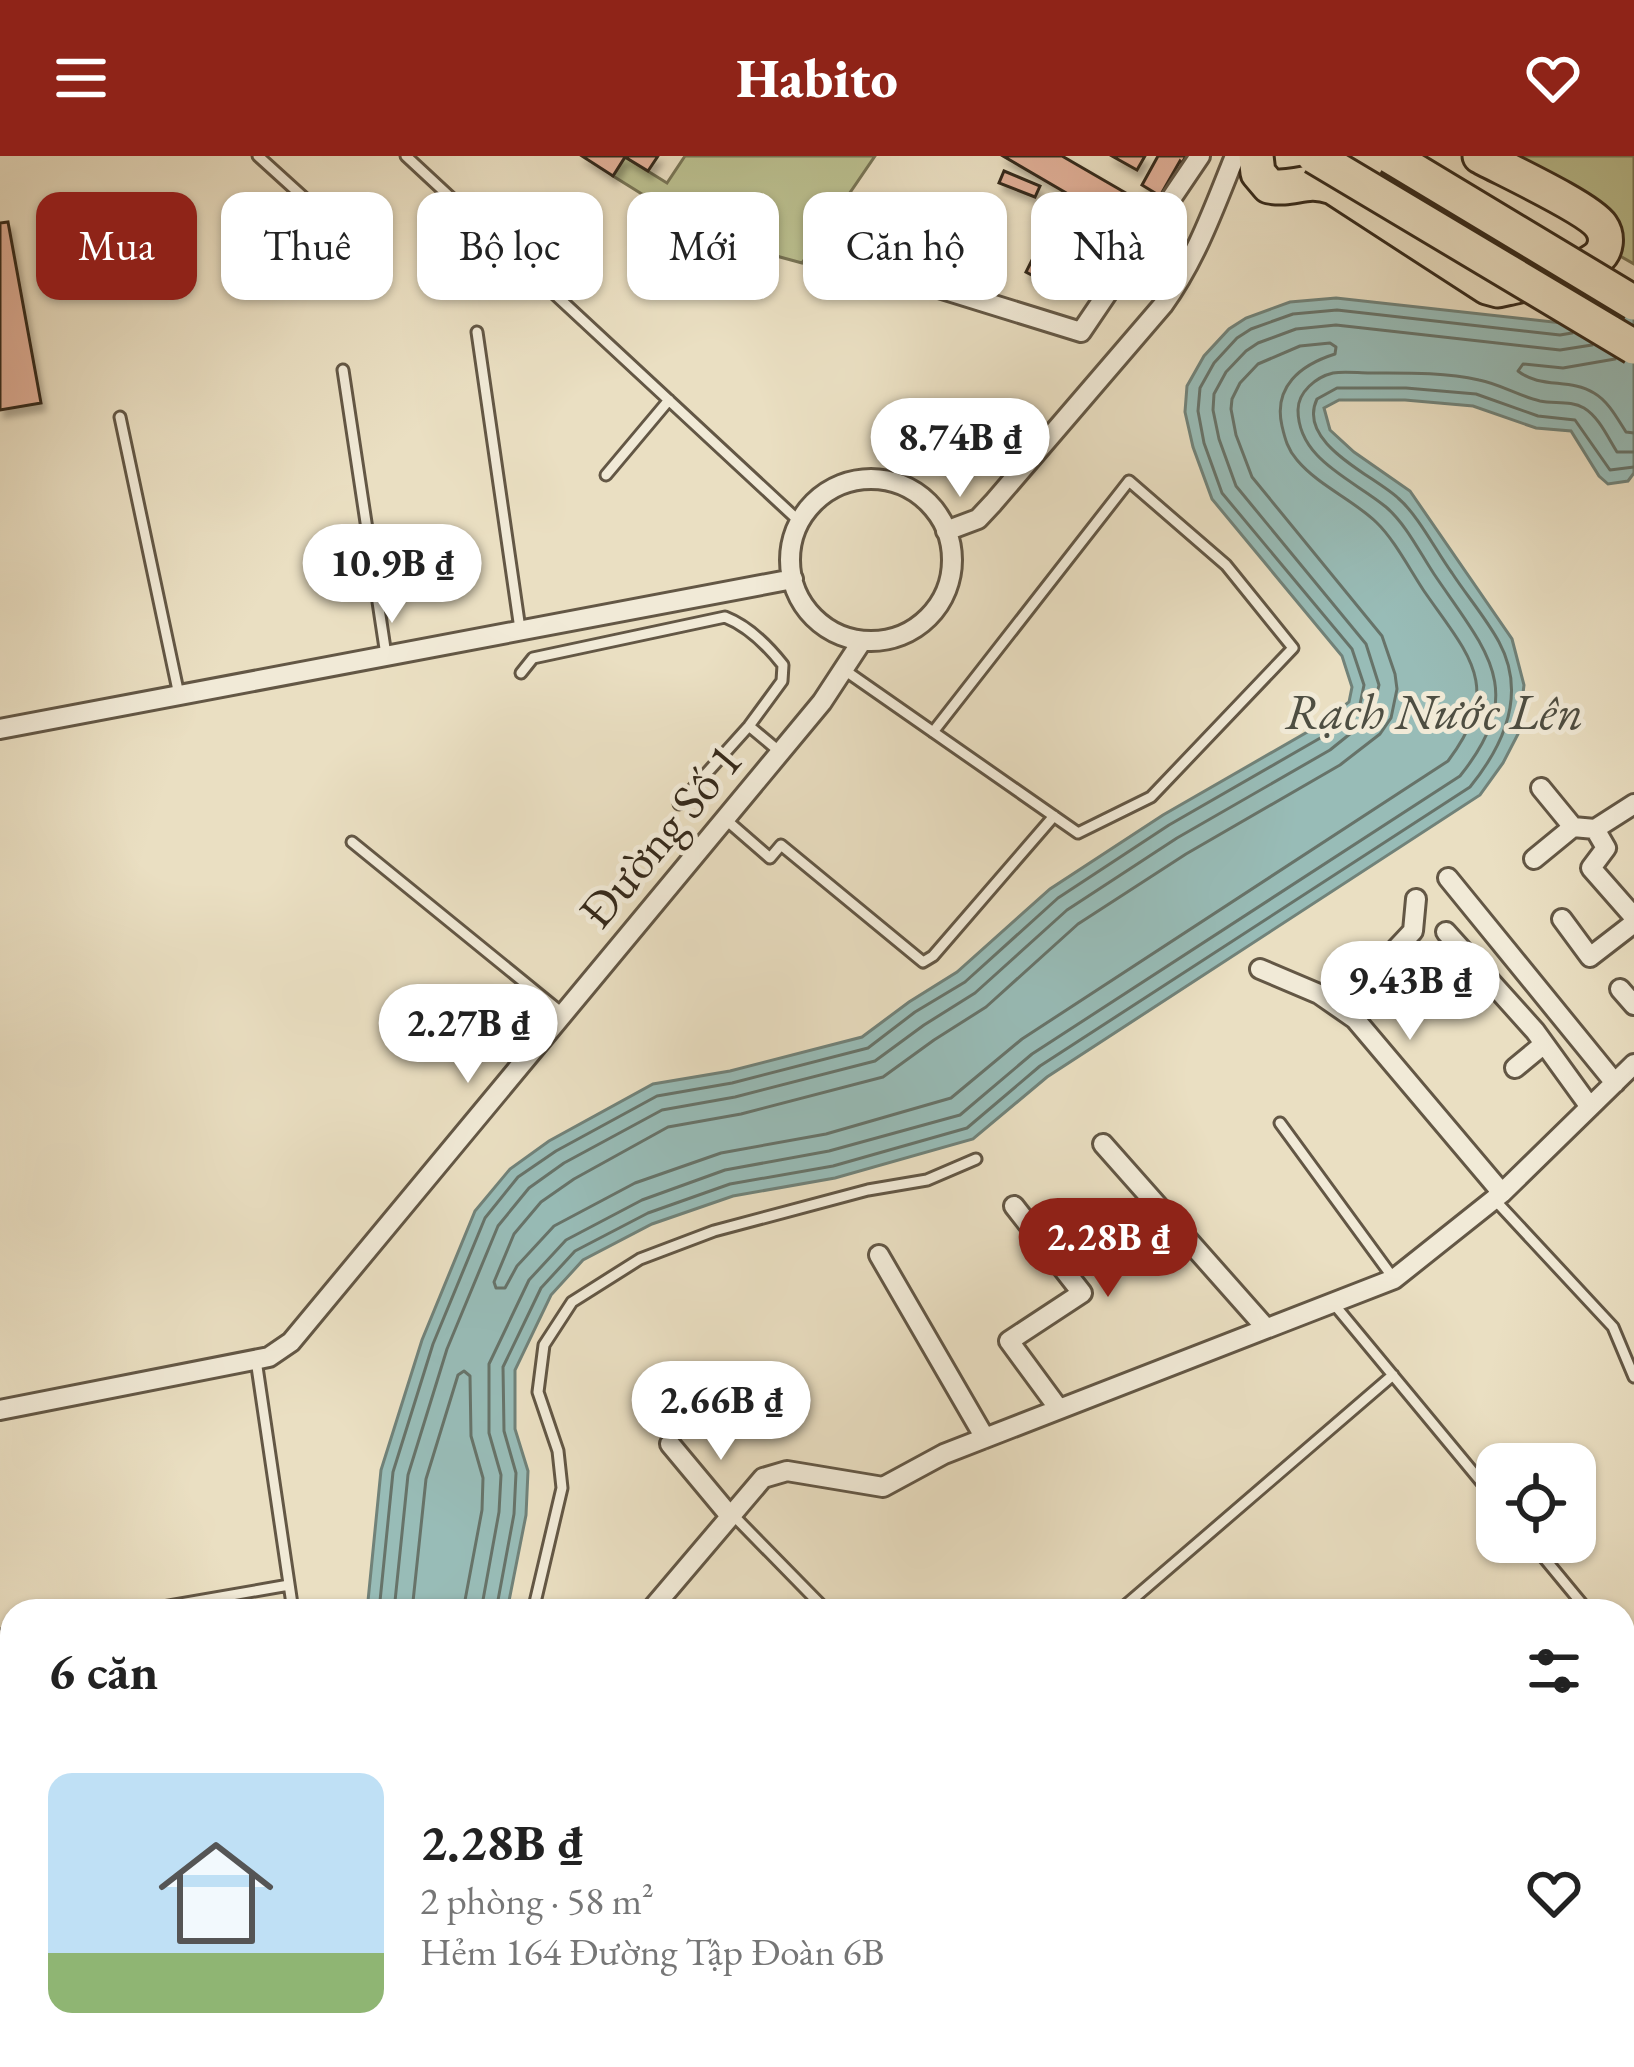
<!DOCTYPE html>
<html lang="vi">
<head>
<meta charset="utf-8">
<style>
	body { margin:0; font-family:"EB Garamond",serif; background:#f6f6f6; color:#222; height:100vh; display:flex; flex-direction:column; font-size:45px; white-space:nowrap }
	* { box-sizing:border-box; margin:0 }
	p { font-size:39px; color:#767676 }
	.icon { flex:none; width:66px; height:66px; fill:none; stroke:currentColor; stroke-width:2; stroke-linecap:round; stroke-linejoin:round }
	.map { position:relative; flex:1; overflow:hidden }
	.details { position:absolute; left:0px; top:1443px; width:1635px; height:468px; display:flex; flex-direction:column; background:#fff; border-radius:36px 36px 0 0; box-shadow:0 3px 9px #0004 }
	.details>* { flex:none }
	.top-card { position:absolute; left:36px; top:36px; width:1563px; height:108px; display:flex; gap:24px }
	.fabs { position:absolute; left:1476px; top:1287px; display:grid; gap:24px }
	.fabs a { display:grid; place-items:center; width:120px; height:120px; border-radius:24px; background:#fff; box-shadow:0 3px 9px #0004; font-size:60px }
	.price { position:absolute; translate:-50% -102px; padding:0 27px; border-radius:42px; background:#fff; color:#222; font-size:39px; line-height:78px; filter:drop-shadow(0 3px 6px #0008) }
	.price::after { content:''; position:absolute; left:50%; top:72px; width:36px; height:27px; margin-left:-18px; background:inherit; clip-path:polygon(0 0,100% 0,50% 100%) }
	.price.active { background:#8f2418; color:#fff }
	ul { padding:0; list-style:none }
	li { display:flex; align-items:center; gap:36px; height:300px; padding:0 48px }
	li span { display:grid; place-items:center; flex:none; width:336px; height:240px; border-radius:24px; color:#555 }
	li>.icon { margin-inline-start:auto }
	span .icon { width:144px; height:144px; fill:#fffc; stroke-width:1 }
	li b { font-size:51px }
	h2 { display:flex; justify-content:space-between; align-items:center; height:144px; padding:0 48px; font-size:51px }
	.pill { padding:0 42px; border-radius:24px; background:#fff; box-shadow:0 3px 9px #0004; font-size:42px; line-height:108px }
	.pill.active { background:#8f2418; color:#fff }
	header { display:flex; justify-content:space-between; align-items:center; height:156px; padding:0 48px; background:#8f2418; color:#fff; font-size:54px; font-weight:800 }
	.map>svg:first-child { display:block }
</style>
</head>
<body>
<header><svg class="icon" aria-label="menu" viewBox="0 0 24 24"><path d="M4 6h16M4 12h16M4 18h16"/></svg>Habito<svg class="icon" aria-label="heart" viewBox="0 0 24 24"><path d="M12 20l-8-8c-3-5 5-10 8-4 3-6 11-1 8 4z"/></svg></header>
<div class="map">
<svg width="1634" height="1911" viewBox="0 0 1634 1911">
	<defs>
		<filter id="shadow"><feDropShadow dx="4" dy="7" stdDeviation="3" flood-color="#0004"/></filter>
	</defs>
	<rect width="100%" height="100%" fill="#eadfc2"/>
	<filter id="stains"><feTurbulence type="fractalNoise" baseFrequency=".00167" numOctaves="4"/><feColorMatrix values="0 0 0 0 .2 0 0 0 0 .09 0 0 0 0 .02 0 0 0 .5 -.17"/></filter>
	<radialGradient id="worn" r=".72"><stop offset=".6" stop-color="#630" stop-opacity="0"/><stop offset="1" stop-color="#630" stop-opacity=".3"/></radialGradient>
	<path fill="#bbc090" stroke="#787556" stroke-width="3" d="M685 0H875L802 107 780 101 736 80 723 94 666 53 613 20 625 1 667 27Z
		M1493 0H1634V108L1613 96Z"/>
	<path fill="#98bcb7" stroke="#718279" stroke-width="3" d="M1336 142 1562 167 1634 153V317L1628 325 1608 328 1599 320 1571 275 1536 272 1473 250 1405 244H1339L1324 252 1330 274 1354 296 1410 335 1512 483 1524 529 1518 578 1503 607 1480 639 1047 921 973 983 835 1022 733 1040 652 1068 583 1104 551 1139 515 1214V1273L528 1315 526 1359 507 1455H367L381 1314 422 1184 475 1055 510 1013 549 985 653 928 730 915 862 881 909 846 957 816 1050 733 1163 659 1316 571 1349 546 1352 531 1342 500 1212 343 1193 291 1185 256 1187 230 1204 200 1229 173 1246 162 1290 146Z
		M12 1636V1734L0 1735V1639Z"/>
	<g fill="none" stroke-linecap="round" stroke-linejoin="round">
		<path stroke="#677369" stroke-width="3" d="M1330 187 1336 191 1335 198C1300 209 1273 231 1282 270 1285 283 1288 294 1297 304 1319 330 1352 343 1376 366 1394 383 1410 414 1424 435 1469 500 1504 530 1448 605L1022 883 951 942 826 978 721 997 635 1027 554 1070 517 1110 505 1132H496L494 1126 514 1078 541 1046 574 1023 668 971 741 958 883 921 934 884 986 851 1078 768 1186 698 1340 609 1380 578 1391 562 1397 533 1395 518 1382 480 1252 321 1236 279 1231 253 1232 243 1240 227 1258 208 1300 190Z
			M1615 203 1563 212 1523 208 1518 215C1540 233 1570 222 1594 237 1608 245 1617 262 1626 276L1634 277
			M379 1455 393 1316 433 1188 485 1062 518 1021 556 995 657 940 732 927 868 892 915 856 965 826 1058 742 1169 669 1322 581 1359 553 1364 529 1352 493 1222 337 1204 287 1198 255 1200 232 1214 207 1237 182 1251 173 1293 158 1337 154 1560 179 1572 177
			M394 1455 408 1319 447 1193 498 1070 529 1032 564 1007 662 954 735 941 875 905 924 869 975 837 1067 754 1177 682 1330 594 1371 561 1379 529 1366 488 1236 330 1219 283 1213 254 1214 238 1226 216 1246 195 1258 187 1296 173 1336 169 1560 194 1592 189
			M412 1455 426 1323 458 1219 464 1215 470 1220 471 1280 483 1322 482 1354 463 1455
			M481 1455 499 1356 501 1319 489 1277V1208L529 1124 566 1084 642 1044 725 1014 829 995 960 959 1032 898 1460 620C1529 534 1486 495 1434 418 1420 397 1406 368 1386 351 1354 324 1298 304 1298 254 1298 236 1316 221 1333 217 1344 215 1358 217 1370 217 1405 217 1444 216 1479 224 1500 228 1519 240 1540 245 1554 248 1571 244 1584 252 1599 261 1608 282 1617 296H1634
			M496 1455 514 1358 516 1317 504 1275 503 1211 541 1132 575 1095 648 1057 730 1028 833 1010 967 972 1040 910 1470 631C1504 589 1527 538 1499 486 1486 462 1467 440 1452 417 1436 395 1418 359 1398 342 1373 319 1296 287 1317 243L1337 232H1406L1476 238 1538 260 1575 264 1610 314 1634 311"/>
		<path stroke="#98bcb7" stroke-width="18" d="M1618 1911 1634 1891"/>
	</g>
	<path fill="#dfae96" stroke="#362a1b" stroke-width="3" filter="url(#shadow)" d="M582 0H658L648 15 625 1 613 20Z
		M1003 0H1062L1131 40 1116 66Z
		M1112 0H1145L1137 14Z
		M1158 0H1186L1182 7 1180 5 1160 40 1142 29Z
		M1004 15 1040 30 1035 41 999 27Z
		M8 66 41 247 0 254V67Z
		M1049 70 1070 80 1047 127 1026 116Z"/>
	<g fill="none" stroke-linecap="round" stroke-linejoin="round">
		<defs>
			<path id="lane" d="M258 0 365 97
				M406 0 800 366
				M477 176 520 473
				M343 214 386 499
				M120 261 179 539
				M606 319 669 244
				M843 513 1078 677 1151 641 1293 492 1226 409 1129 325 933 576
				M521 517 533 502 725 461C748 470 768 490 783 509L782 525 749 570 679 648
				M749 570 780 596
				M724 662 770 702 781 689 923 806 933 800 1054 660
				M352 686 562 857
				M1280 967 1394 1123
				M1494 1043 1613 1171 1634 1221
				M1333 1147 1497 1345
				M256 1204 293 1455
				M732 1358 824 1452
				M1531 1386 1588 1455
				M140 1455 289 1429
				M533 1455 562 1332 558 1295 538 1236 544 1189 572 1146 640 1103 714 1075 868 1034 927 1024 976 1003
				M1119 1455 1393 1219
				M0 1479 12 1477
				M1623 1497 1634 1510
				M1623 1592 1634 1582
				M415 1899 431 1911"/>
			<path id="street" d="M845 103 1081 176 1200 0
				M790 404a81 81 0 1 1 162 0a81 81 0 1 1-162 0Z
				M946 375 978 363 993 347 1163 149C1196 103 1214 52 1235 0
				M0 573 793 423
				M1541 632 1573 671
				M1595 673 1606 692 1591 712 1634 761
				M1534 703 1573 671 1595 673 1634 648
				M1448 722 1615 927
				M1562 763 1590 801 1634 767
				M1446 776 1535 875 1590 951
				M1260 813 1319 838 1355 863 1502 1037
				M1620 833 1634 849
				M1355 863 1353 839 1413 775 1416 743
				M1515 912 1544 888
				M1103 988 1266 1172
				M1014 1050 1082 1137 1009 1185 1059 1253
				M879 1099 985 1282
				M0 1254 269 1201 291 1186 822 546 862 485
				M670 1288 730 1360
				M650 1455 763 1322 787 1315 883 1331 944 1298 1394 1123 1502 1037 1634 908
				M1623 1863 1634 1850
				M1160 1899 1170 1911
				M1521 1899 1532 1911
				M1581 1911 1592 1899"/>
			<path id="highway" d="M1256 0 1258 17 1269 30C1294 35 1305 21 1333 31L1487 131 1498 134 1507 132C1532 126 1576 118 1596 103 1607 95 1608 80 1601 70 1589 52 1504 13 1480 0"/>
		</defs>
		<use href="#lane" stroke="#635745" stroke-width="15"/>
		<use href="#street" stroke="#635745" stroke-width="24"/>
		<use href="#highway" stroke="#362a1b" stroke-width="39"/>
		<use href="#lane" stroke="#f1ead7" stroke-width="9"/>
		<use href="#street" stroke="#f1ead7" stroke-width="18"/>
		<use href="#highway" stroke="#eadfc2" stroke-width="33"/>
		<defs>
			<path id="highway-bridge" d="M1314 0 1634 191
				M1390 0 1634 147"/>
		</defs>
		<use href="#highway-bridge" stroke="#362a1b" stroke-width="39" stroke-linecap="butt"/>
		<use href="#highway-bridge" stroke="#eadfc2" stroke-width="33"/>
	</g>
	<g text-anchor="middle" stroke-width="10" stroke-linejoin="round" paint-order="stroke">
		<g font-size="48" fill="#362a1b" stroke="#f1ead7">
			<text transform="translate(660 679) rotate(-50)" y="17">Đường Số 1</text>
		</g>
		<g font-size="51" font-style="italic" fill="#4e4e42" stroke="#f1ead7">
			<text x="1434" y="573">Rạch Nước Lên</text>
		</g>
	</g>
	<rect width="100%" height="100%" filter="url(#stains)"/>
	<rect width="100%" height="100%" fill="url(#worn)"/>
</svg>
<div class="fabs">
<a><svg class="icon" aria-label="locate" viewBox="0 0 24 24"><circle cx="12" cy="12" r="6"/><path d="M12 2v4M12 18v4M2 12h4M18 12h4"/></svg></a>
</div>
<b class="price" style="left:960px;top:344px">8.74B ₫</b>
<b class="price" style="left:392px;top:470px">10.9B ₫</b>
<b class="price" style="left:1410px;top:887px">9.43B ₫</b>
<b class="price" style="left:468px;top:930px">2.27B ₫</b>
<b class="price active" style="left:1108px;top:1144px">2.28B ₫</b>
<b class="price" style="left:721px;top:1307px">2.66B ₫</b>
<div class="top-card">
<a class="pill active">Mua</a>
<a class="pill">Thuê</a>
<a class="pill">Bộ lọc</a>
<a class="pill">Mới</a>
<a class="pill">Căn hộ</a>
<a class="pill">Nhà</a>
</div>
<section class="details">
<h2>6 căn<svg class="icon" aria-label="filters" viewBox="0 0 24 24"><path d="M4 7h16M4 17h16"/><circle cx="9" cy="7" r="2"/><circle cx="15" cy="17" r="2"/></svg></h2>
<ul>
<li><span style="background:linear-gradient(#bfe0f5 75%,#8fb573 0)"><svg class="icon" aria-label="home" viewBox="0 0 24 24"><path d="M3 11l9-7 9 7M6 9v11h12V9"/></svg></span><div><b>2.28B ₫</b><p>2 phòng · 58 m²</p><p>Hẻm 164 Đường Tập Đoàn 6B</p></div><svg class="icon" aria-label="heart" viewBox="0 0 24 24"><path d="M12 20l-8-8c-3-5 5-10 8-4 3-6 11-1 8 4z"/></svg></li>
</ul>
</section>
</div>
</body>
</html>
